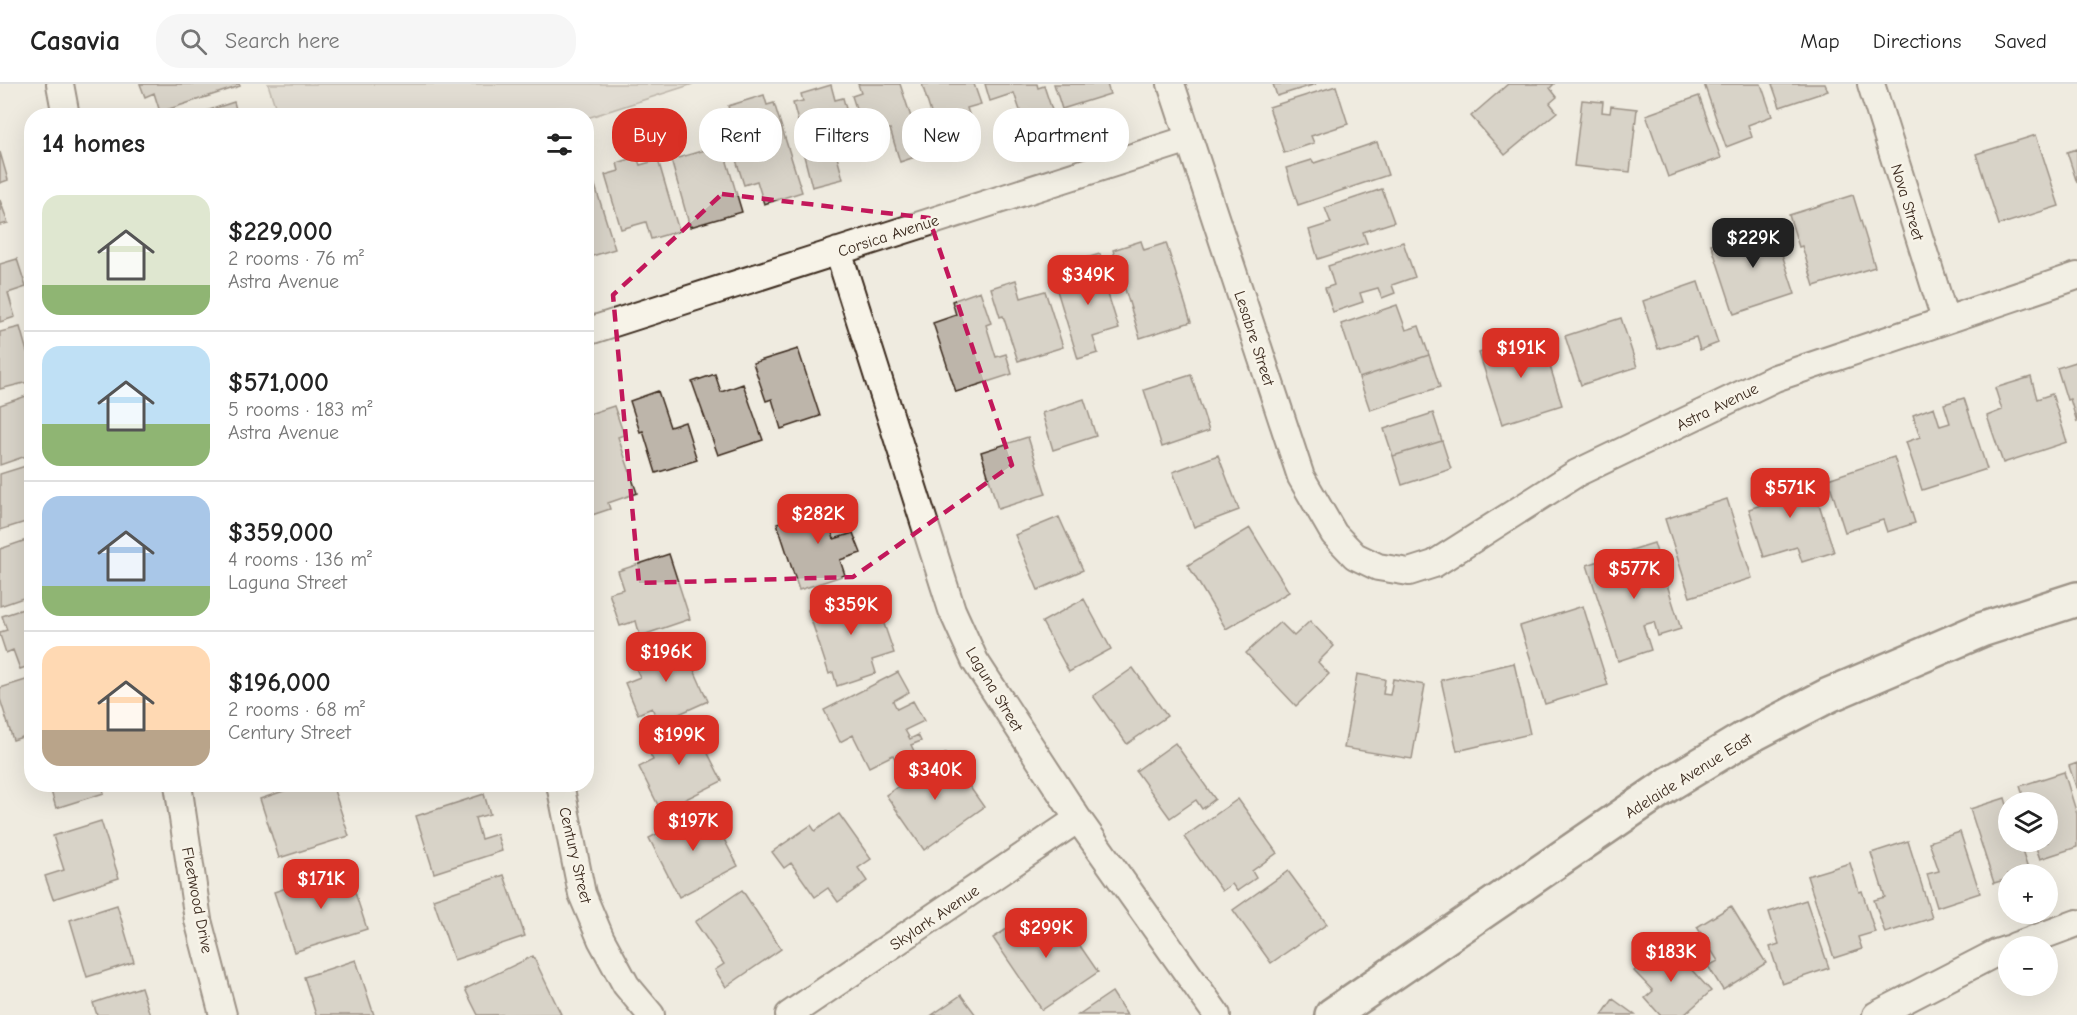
<!DOCTYPE html>
<html lang="en">
<head>
<meta charset="utf-8">
<style>
	body { margin:0; font-family:"Comic Neue",sans-serif; background:#f6f6f6; color:#222; height:100vh; display:flex; flex-direction:column; font-size:22px; white-space:nowrap }
	* { box-sizing:border-box; margin:0 }
	p { font-size:20px; color:#767676 }
	.icon { flex:none; width:33px; height:33px; fill:none; stroke:currentColor; stroke-width:2; stroke-linecap:round; stroke-linejoin:round }
	.map { position:relative; flex:1; overflow:hidden }
	.side { position:absolute; left:24px; top:24px; width:570px; height:684px; display:flex; flex-direction:column; background:#fff; border-radius:24px; box-shadow:0 6px 24px #0002 }
	.side>* { flex:none }
	.hud { position:absolute; left:612px; top:24px; width:570px; height:54px; display:flex; gap:12px }
	.tools { position:absolute; left:1998px; top:708px; display:grid; gap:12px }
	.tools a { display:grid; place-items:center; width:60px; height:60px; border-radius:50%; background:#fff; box-shadow:0 6px 24px #0002; font-size:30px }
	.price { position:absolute; translate:-50% -51px; padding:0 14px; border-radius:12px; background:#d93025; color:#fff; font-size:20px; line-height:39px; filter:drop-shadow(0 2px 3px #0008) }
	.price::after { content:''; position:absolute; left:50%; top:36px; width:18px; height:14px; margin-left:-9px; background:inherit; clip-path:polygon(0 0,100% 0,50% 100%) }
	.price.on { background:#222; color:#fff }
	ul { padding:0; list-style:none }
	li { display:flex; align-items:center; gap:18px; height:150px; padding:0 18px }
	li+li { border-top:2px solid #e0e0e0 }
	li span { display:grid; place-items:center; flex:none; width:168px; height:120px; border-radius:18px; color:#555 }
	li>.icon { margin-inline-start:auto }
	span .icon { width:72px; height:72px; fill:#fffc; stroke-width:1 }
	li b { font-size:26px }
	h2 { display:flex; justify-content:space-between; align-items:center; height:72px; padding:0 18px; font-size:26px }
	.pill { padding:0 21px; border-radius:24px; background:#fff; box-shadow:0 6px 24px #0002; font-size:21px; line-height:54px }
	.pill.on { background:#d93025; color:#fff }
	header { display:flex; align-items:center; gap:36px; box-sizing:border-box; height:84px; padding:0 30px; background:#fff; border-bottom:2px solid #e0e0e0 }
	header strong { font-size:28px }
	nav { display:flex; gap:33px; margin-inline-start:auto; font-size:21px }
	.search { width:420px; height:54px; background:#f6f6f6; display:flex; align-items:center; gap:15px; box-sizing:border-box; padding:0 21px; border-radius:24px; color:#767676; font-size:22px }
	.map>svg:first-child { display:block }
</style>
</head>
<body>
<header>
<strong>Casavia</strong>
<div class="search"><svg class="icon" aria-label="search" viewBox="0 0 24 24"><circle cx="10" cy="10" r="6"/><path d="M15 15l6 6"/></svg>Search here</div>
<nav><a>Map</a><a>Directions</a><a>Saved</a></nav>
</header>
<div class="map">
<svg width="2077" height="931" viewBox="0 0 2077 931">
	<rect width="100%" height="100%" fill="#efebe0"/>
	<filter id="ink" filterUnits="userSpaceOnUse"><feTurbulence type="fractalNoise" baseFrequency=".0167" numOctaves="2"/><feDisplacementMap in="SourceGraphic" scale="12" xChannelSelector="R" yChannelSelector="G"/><feConvolveMatrix kernelMatrix="1 2 1 2 8 2 1 2 1" color-interpolation-filters="sRGB"/></filter>
	<g filter="url(#ink)">
		<path fill="#d1cbc0" stroke="#867a6f" stroke-width="1.5" d="M268 0H693L587 34 586 32 278 31Z"/>
		<path fill="#bdb5aa" stroke="#3b2a1e" stroke-width="1.5" d="M140 0H239L240 2 160 28 154 9 145 13Z
			M858 0H900L913 39 920 37 930 68 900 78 890 45 865 52 852 12 861 9Z
			M922 0H974L981 20 967 24 970 33 962 36 968 57 942 65Z
			M985 0H1037L1038 4 1044 2 1053 29 1024 38 1014 9 990 17Z
			M1054 0H1107L1110 10 1062 25Z
			M1273 0H1316L1277 12Z
			M1508 0H1554L1550 4 1557 13 1550 19 1557 28 1505 71 1471 32Z
			M1704 0H1761L1772 32 1748 41 1752 53 1726 63Z
			M1772 0H1825L1828 7 1780 23Z
			M831 1 835 16 843 14 855 57 834 62 843 95 812 103 803 68 806 67 793 19 803 17 801 10Z
			M1336 2 1348 40 1311 52 1314 59 1284 69 1269 23Z
			M764 11 767 21 774 19 802 108 764 120 757 97 744 101 723 35 731 32 728 22Z
			M1699 12 1721 74 1668 93 1646 31Z
			M1582 16 1603 18 1602 28 1610 29 1611 22 1637 25 1630 88 1574 82Z
			M234 18 238 32H191Z
			M2036 51 2059 122 1999 141 1976 70Z
			M1377 58 1388 91 1298 121 1286 84 1312 76 1314 79Z
			M722 61 742 128 690 143 671 76Z
			M2077 65V99L2067 68Z
			M0 68 8 96 0 99Z
			M637 73 640 81 658 76 679 147 651 155 646 138 621 145 605 91 619 87 617 79Z
			M588 79 615 165 586 174V80Z
			M1382 105 1394 138 1363 148 1367 159 1318 175 1309 146 1331 139 1325 124Z
			M1853 111 1875 183 1814 202 1802 162 1799 163 1789 131Z
			M0 116 8 139 0 141Z
			M1772 140 1795 210 1734 230 1711 160Z
			M1141 157 1144 166 1166 159 1191 238 1140 254 1113 166Z
			M1403 158 1415 193 1392 201 1395 209 1382 214 1378 204 1360 209 1363 218 1333 228 1325 204 1334 201 1328 182Z
			M1100 170 1106 190 1102 191 1119 245 1093 253 1098 269 1078 275 1056 203 1082 195 1076 177Z
			M17 175 26 203 8 209 15 233 0 238V180Z
			M1016 196 1021 214 1045 207 1063 263 1018 277 1003 232 1000 233 991 204Z
			M1698 198 1718 259 1700 266 1696 253 1658 265 1643 217Z
			M980 207 991 239 986 241 996 273 1006 270 1012 290 956 308 933 239 956 231 952 217Z
			M1397 221 1406 246 1419 242 1429 271 1359 294 1341 240Z
			M1621 234 1637 283 1581 301 1565 252Z
			M20 243 27 268 32 267V297L0 305V248Z
			M1540 250 1562 321 1502 340 1479 269Z
			M798 265 820 332 781 345 772 315 766 317 753 279Z
			M1429 271 1440 303 1370 326 1359 294Z
			M2076 278 2077 280V338L2070 315 2067 316 2057 284Z
			M715 290 721 308 743 300 763 356 718 371 692 298Z
			M1191 291 1209 347 1162 363 1144 306Z
			M2031 293 2037 315 2052 310 2067 358 2003 379 1987 332 2002 326 1995 304Z
			M658 307 670 343 685 338 697 376 656 389 643 347 640 348 630 317Z
			M32 310V370L0 381V321Z
			M1964 314 1987 385 1922 406 1906 358 1920 353 1913 331 1934 323 1940 342 1950 339 1944 320Z
			M1084 315 1096 352 1053 366 1042 329Z
			M614 322 624 351 618 353 637 409 608 419 610 425 592 431 586 414V347L589 346 586 331Z
			M1433 329 1442 357 1393 372 1384 345Z
			M1028 353 1046 410 998 425 981 368Z
			M1442 357 1451 385 1402 401 1393 372Z
			M1218 371 1239 426 1194 443 1173 388Z
			M1894 373 1915 439 1887 448 1883 436 1845 448 1828 395Z
			M32 380V436L0 446V390Z
			M1793 387 1800 409 1814 404 1834 468 1802 478 1797 463 1764 473 1749 425 1764 420 1757 398Z
			M1727 415 1752 494 1690 513 1665 435Z
			M843 417 850 439 831 445 834 455 853 449 861 469 840 476 845 491 799 506 777 439Z
			M1059 433 1083 486 1038 506 1015 451Z
			M1250 444 1289 508 1226 545 1188 481Z
			M32 454V511L0 522V465Z
			M1654 459 1681 545 1658 552 1654 538 1643 541 1651 566 1618 577 1587 481 1615 472 1619 486 1632 482 1628 467Z
			M669 470 690 535 640 552 636 537 620 542 609 509 624 505 618 487Z
			M872 505 894 569 872 576 876 589 837 602 833 588 829 590 808 526Z
			M1084 515 1111 565 1069 588 1042 538Z
			M32 522V581L20 585 13 566 6 569 0 551V548L7 546 2 532Z
			M1583 522 1608 601 1545 620 1520 542Z
			M1310 537 1334 562 1318 578 1329 590 1296 622 1246 569 1280 538 1294 552Z
			M680 555 708 617 659 639 652 624 638 630 625 599 640 593 632 576Z
			M1514 579 1530 650 1457 667 1441 596Z
			M1133 584 1167 632 1127 660 1093 612Z
			M898 588 909 608 893 617 897 625 913 617 924 637 905 646 910 655 918 651 921 657 911 661 917 673 899 683 893 671 869 683 853 651 840 658 824 626Z
			M1357 590 1385 595 1383 610 1390 611 1393 595 1425 601 1412 675 1344 664Z
			M32 594V650L13 656 0 615V604Z
			M691 636 722 697 668 724 666 720 659 723 639 683 653 676 645 660Z
			M1175 659 1215 715 1202 725 1196 716 1170 734 1136 687Z
			M946 669 984 723 924 766 886 711Z
			M2077 679V706L2069 682Z
			M2064 688 2077 730V763L2040 775 2034 758H2048V718H2025L2020 702Z
			M49 700H102L104 709 56 724Z
			M304 700H332L349 752 279 774 260 715Z
			M484 710 490 730 475 734 481 755 497 750 502 767 434 789 416 732Z
			M2005 714 2008 724V758H2019L2029 788 2021 790H2008V795L1994 799 1970 725Z
			M1238 715 1277 769 1252 787 1256 794 1237 807 1232 800 1222 807 1184 753Z
			M707 723 738 782 679 813 649 754Z
			M839 730 871 775 858 784 867 797 838 818 828 804 815 813 791 779 784 784 772 768 811 741 815 747Z
			M101 737 119 794 53 815 45 792 64 786 53 752Z
			M1960 748 1980 809 1937 823 1927 790 1939 787 1929 758Z
			M1908 757 1932 834 1885 849 1874 816 1885 813 1871 769Z
			M1850 779 1859 808 1862 807 1875 848 1858 853 1862 865 1834 874 1807 792Z
			M347 784 367 845 294 868 274 808Z
			M1288 787 1327 840 1271 879 1233 826Z
			M504 791 525 852 454 876 433 815Z
			M742 806 781 865 726 903 715 886 724 880 695 838Z
			M1806 816 1829 884 1782 900 1770 863 1779 860 1769 828Z
			M117 821 134 878 87 893 70 836Z
			M1731 822 1766 879 1723 906 1708 882 1718 877 1697 843Z
			M1030 830 1042 847 1061 834 1098 888 1042 926 993 854Z
			M1666 858 1711 907 1684 931H1660L1645 914 1653 907 1634 887Z
			M533 872 561 930 478 931 465 905Z
			M356 876 374 931H316L304 893Z
			M141 903 150 931H97L93 919Z
			M1112 908 1127 931H1078Z
			M961 911 976 931H932Z
			M1613 915 1635 931H1602Z"/>
		<g fill="none" stroke-linecap="round" stroke-linejoin="round">
			<defs>
				<path id="street" d="M60 0 66 32
					M1171 0 1301 393 1334 450 1355 472 1378 483 1409 488 1434 480 1577 389 1775 294 2077 192
					M1871 0 1945 235
					M838 167 952 526 975 577 1078 735 1217 931
					M586 248 1189 55
					M178 700 198 836 223 931
					M560 700 582 810 601 855 626 901 651 931
					M2015 862 2077 839
					M789 931 1078 735
					M1876 931 1996 869 2008 865"/>
				<path id="secondary" d="M1332 931 1669 700 1742 656 1829 611 1923 571 1981 546 2077 515"/>
			</defs>
			<use href="#street" stroke="#3b2a1e" stroke-width="30"/>
			<use href="#secondary" stroke="#3b2a1e" stroke-width="38"/>
			<use href="#street" stroke="#f7f3e8" stroke-width="26"/>
			<use href="#secondary" stroke="#f7f3e8" stroke-width="33"/>
		</g>
	</g>
	<path d="M0 0H2077V931H0ZM722 110 929 134 1012 381 853 493 639 499 613 211Z" fill="#efebe0" fill-opacity=".55" fill-rule="evenodd"/>
	<path fill="none" stroke="#c2185b" stroke-width="4.5" stroke-dasharray="12 8" stroke-linejoin="round" d="M722 110 929 134 1012 381 853 493 639 499 613 211Z"/>
	<g text-anchor="middle" stroke-width="5" stroke-linejoin="round" paint-order="stroke">
		<g font-size="16" fill="#3b2a1e" stroke="#f7f3e8">
			<text transform="translate(1908 118) rotate(73)" y="6">Nova Street</text>
			<text transform="translate(888 151) rotate(-18)" y="6">Corsica Avenue</text>
			<text transform="translate(1255 254) rotate(72)" y="6">Lesabre Street</text>
			<text transform="translate(1717 322) rotate(-26)" y="6">Astra Avenue</text>
			<text transform="translate(995 605) rotate(59)" y="6">Laguna Street</text>
			<text transform="translate(1688 691) rotate(-32)" y="6">Adelaide Avenue East</text>
			<text transform="translate(576 771) rotate(77)" y="6">Century Street</text>
			<text transform="translate(198 816) rotate(79)" y="6">Fleetwood Drive</text>
			<text transform="translate(934 833) rotate(-34)" y="6">Skylark Avenue</text>
		</g>
	</g>
</svg>
<div class="tools">
<a><svg class="icon" aria-label="layers" viewBox="0 0 24 24"><path d="M12 4l9 5-9 5-9-5zM3 14l9 5 9-5"/></svg></a>
<a>+</a>
<a>−</a>
</div>
<b class="price on" style="left:1753px;top:185px">$229K</b>
<b class="price" style="left:1088px;top:222px">$349K</b>
<b class="price" style="left:1521px;top:295px">$191K</b>
<b class="price" style="left:1790px;top:435px">$571K</b>
<b class="price" style="left:818px;top:461px">$282K</b>
<b class="price" style="left:1634px;top:516px">$577K</b>
<b class="price" style="left:851px;top:552px">$359K</b>
<b class="price" style="left:666px;top:599px">$196K</b>
<b class="price" style="left:679px;top:682px">$199K</b>
<b class="price" style="left:935px;top:717px">$340K</b>
<b class="price" style="left:693px;top:768px">$197K</b>
<b class="price" style="left:321px;top:826px">$171K</b>
<b class="price" style="left:1046px;top:875px">$299K</b>
<b class="price" style="left:1671px;top:899px">$183K</b>
<div class="hud">
<a class="pill on">Buy</a>
<a class="pill">Rent</a>
<a class="pill">Filters</a>
<a class="pill">New</a>
<a class="pill">Apartment</a>
</div>
<section class="side">
<h2>14 homes<svg class="icon" aria-label="filters" viewBox="0 0 24 24"><path d="M4 7h16M4 17h16"/><circle cx="9" cy="7" r="2"/><circle cx="15" cy="17" r="2"/></svg></h2>
<ul>
<li><span style="background:linear-gradient(#dfe7d0 75%,#8fb573 0)"><svg class="icon" aria-label="home" viewBox="0 0 24 24"><path d="M3 11l9-7 9 7M6 9v11h12V9"/></svg></span><div><b>$229,000</b><p>2 rooms · 76 m²</p><p>Astra Avenue</p></div></li>
<li><span style="background:linear-gradient(#bfe0f5 65%,#8fb573 0)"><svg class="icon" aria-label="home" viewBox="0 0 24 24"><path d="M3 11l9-7 9 7M6 9v11h12V9"/></svg></span><div><b>$571,000</b><p>5 rooms · 183 m²</p><p>Astra Avenue</p></div></li>
<li><span style="background:linear-gradient(#a9c7e8 75%,#8fb573 0)"><svg class="icon" aria-label="home" viewBox="0 0 24 24"><path d="M3 11l9-7 9 7M6 9v11h12V9"/></svg></span><div><b>$359,000</b><p>4 rooms · 136 m²</p><p>Laguna Street</p></div></li>
<li><span style="background:linear-gradient(#ffd9b3 70%,#b9a48a 0)"><svg class="icon" aria-label="home" viewBox="0 0 24 24"><path d="M3 11l9-7 9 7M6 9v11h12V9"/></svg></span><div><b>$196,000</b><p>2 rooms · 68 m²</p><p>Century Street</p></div></li>
</ul>
</section>
</div>
</body>
</html>
